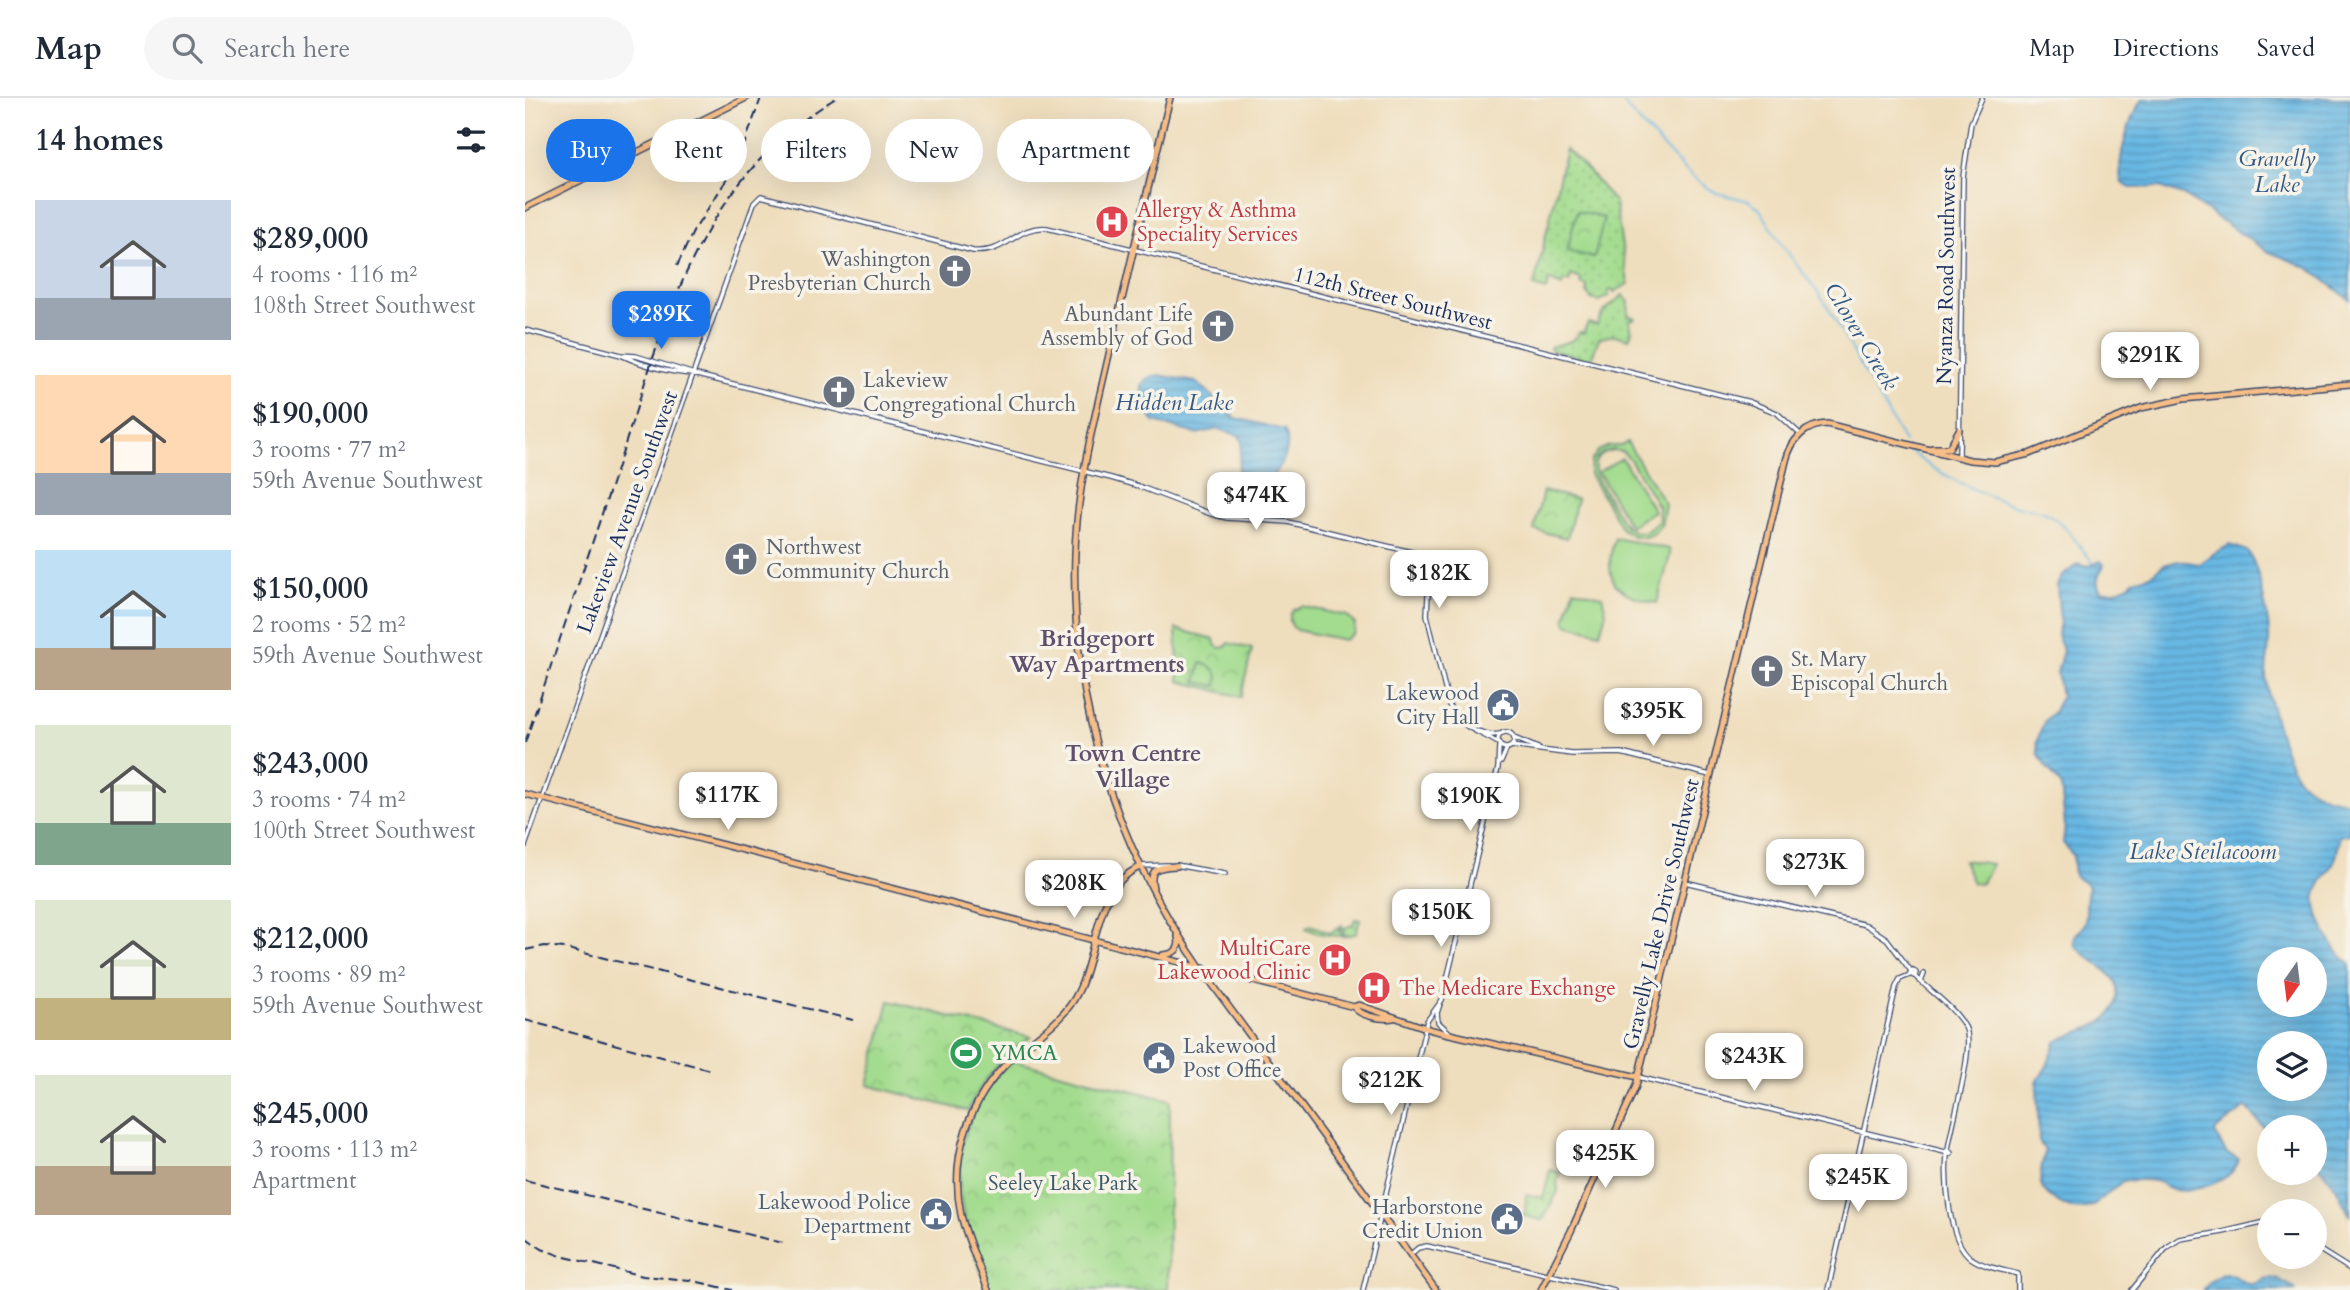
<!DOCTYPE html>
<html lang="en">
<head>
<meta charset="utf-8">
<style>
	body { margin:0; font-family:Cardo,serif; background:#f6f6f7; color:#1f2937; height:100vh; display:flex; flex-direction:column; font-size:26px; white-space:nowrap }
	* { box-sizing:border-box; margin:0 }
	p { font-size:23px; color:#747a83 }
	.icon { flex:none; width:38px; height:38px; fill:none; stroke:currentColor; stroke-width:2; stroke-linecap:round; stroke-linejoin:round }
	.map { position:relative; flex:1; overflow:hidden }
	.panel { display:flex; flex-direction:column; background:#fff; width:525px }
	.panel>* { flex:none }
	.banner { position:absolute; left:21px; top:21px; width:665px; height:63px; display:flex; gap:14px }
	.needle { width:46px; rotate:194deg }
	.fabs { position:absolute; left:1732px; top:849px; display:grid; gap:14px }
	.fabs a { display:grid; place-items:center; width:70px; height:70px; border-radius:50%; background:#fff; box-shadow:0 7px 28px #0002; font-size:35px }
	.price { position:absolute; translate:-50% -60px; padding:0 16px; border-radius:14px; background:#fff; color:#222; font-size:23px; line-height:46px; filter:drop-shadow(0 2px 4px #0008) }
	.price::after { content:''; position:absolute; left:50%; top:42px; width:21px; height:16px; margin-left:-10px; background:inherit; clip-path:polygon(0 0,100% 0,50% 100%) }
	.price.current { background:#1a73e8; color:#fff }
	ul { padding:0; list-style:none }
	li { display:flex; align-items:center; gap:21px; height:175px; padding:0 35px }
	li span { display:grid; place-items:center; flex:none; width:196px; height:140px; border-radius:0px; color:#555 }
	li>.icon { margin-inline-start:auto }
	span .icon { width:84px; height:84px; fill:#fffc; stroke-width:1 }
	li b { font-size:30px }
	h2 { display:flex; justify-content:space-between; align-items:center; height:84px; padding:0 35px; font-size:30px }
	.pill { padding:0 24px; border-radius:32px; background:#fff; box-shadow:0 7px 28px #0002; font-size:24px; line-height:63px }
	.pill.current { background:#1a73e8; color:#fff }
	header { display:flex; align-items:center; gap:42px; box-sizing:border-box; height:98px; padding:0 35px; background:#fff; border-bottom:2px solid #e0e1e3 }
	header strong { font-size:33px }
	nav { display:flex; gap:38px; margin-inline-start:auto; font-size:24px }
	.search { width:490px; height:63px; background:#f6f6f7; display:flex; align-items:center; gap:18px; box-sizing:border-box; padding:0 24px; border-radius:38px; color:#747a83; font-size:26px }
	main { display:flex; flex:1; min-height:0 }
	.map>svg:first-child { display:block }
</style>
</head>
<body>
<header>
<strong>Map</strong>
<div class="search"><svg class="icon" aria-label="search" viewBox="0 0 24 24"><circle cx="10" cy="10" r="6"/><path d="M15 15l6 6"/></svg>Search here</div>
<nav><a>Map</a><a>Directions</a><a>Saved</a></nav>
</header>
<main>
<section class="panel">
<h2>14 homes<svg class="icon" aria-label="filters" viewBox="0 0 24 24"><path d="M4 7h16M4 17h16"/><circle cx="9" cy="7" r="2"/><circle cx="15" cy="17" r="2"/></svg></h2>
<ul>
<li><span style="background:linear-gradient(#c9d6e8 70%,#9aa5b1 0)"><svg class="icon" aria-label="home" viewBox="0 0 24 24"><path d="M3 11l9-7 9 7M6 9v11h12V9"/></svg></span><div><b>$289,000</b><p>4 rooms · 116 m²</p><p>108th Street Southwest</p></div></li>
<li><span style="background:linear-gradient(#ffd9b3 70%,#9aa5b1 0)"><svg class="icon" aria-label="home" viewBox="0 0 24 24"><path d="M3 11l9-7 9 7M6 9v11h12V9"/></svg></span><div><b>$190,000</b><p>3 rooms · 77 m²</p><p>59th Avenue Southwest</p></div></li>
<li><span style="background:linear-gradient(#bfe0f5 70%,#b9a48a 0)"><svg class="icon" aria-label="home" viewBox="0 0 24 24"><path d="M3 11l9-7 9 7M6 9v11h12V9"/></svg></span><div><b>$150,000</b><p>2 rooms · 52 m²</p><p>59th Avenue Southwest</p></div></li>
<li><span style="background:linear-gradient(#dfe7d0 70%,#7fa58c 0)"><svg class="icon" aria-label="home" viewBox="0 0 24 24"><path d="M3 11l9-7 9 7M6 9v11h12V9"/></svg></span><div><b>$243,000</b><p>3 rooms · 74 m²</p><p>100th Street Southwest</p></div></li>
<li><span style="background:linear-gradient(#dfe7d0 70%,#c2b280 0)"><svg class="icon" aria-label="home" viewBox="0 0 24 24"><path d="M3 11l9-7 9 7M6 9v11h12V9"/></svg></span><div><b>$212,000</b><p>3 rooms · 89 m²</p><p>59th Avenue Southwest</p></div></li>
<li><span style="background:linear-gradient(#dfe7d0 65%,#b9a48a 0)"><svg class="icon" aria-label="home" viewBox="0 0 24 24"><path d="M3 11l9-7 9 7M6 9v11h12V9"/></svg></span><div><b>$245,000</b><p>3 rooms · 113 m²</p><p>Apartment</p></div></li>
</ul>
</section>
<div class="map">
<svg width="1825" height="1192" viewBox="0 0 1825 1192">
	<defs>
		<pattern id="grass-dots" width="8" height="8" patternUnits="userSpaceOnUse" patternTransform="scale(1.75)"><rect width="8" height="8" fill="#a3dc8e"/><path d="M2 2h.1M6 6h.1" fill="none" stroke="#8cbd7d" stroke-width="1.8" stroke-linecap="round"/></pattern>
		<pattern id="park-crowns" width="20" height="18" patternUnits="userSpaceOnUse" patternTransform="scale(1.75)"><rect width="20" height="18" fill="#a3dc8e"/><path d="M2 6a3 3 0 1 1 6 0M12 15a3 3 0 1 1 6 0" fill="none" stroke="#8cbd7d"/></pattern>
		<pattern id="water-rules" width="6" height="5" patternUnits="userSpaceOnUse" patternTransform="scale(1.75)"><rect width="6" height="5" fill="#68b8e3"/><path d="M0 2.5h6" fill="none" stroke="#5596bb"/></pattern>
	</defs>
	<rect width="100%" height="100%" fill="#f7f3e8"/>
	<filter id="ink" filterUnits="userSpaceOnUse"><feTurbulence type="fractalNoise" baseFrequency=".0143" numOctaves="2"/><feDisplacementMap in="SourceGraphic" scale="14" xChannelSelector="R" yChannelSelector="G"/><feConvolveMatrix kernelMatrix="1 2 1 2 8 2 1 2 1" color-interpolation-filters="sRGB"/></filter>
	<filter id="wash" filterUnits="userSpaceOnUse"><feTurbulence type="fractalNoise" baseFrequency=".00686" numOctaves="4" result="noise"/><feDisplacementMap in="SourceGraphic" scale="28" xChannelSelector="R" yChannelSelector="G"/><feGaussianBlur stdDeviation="1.57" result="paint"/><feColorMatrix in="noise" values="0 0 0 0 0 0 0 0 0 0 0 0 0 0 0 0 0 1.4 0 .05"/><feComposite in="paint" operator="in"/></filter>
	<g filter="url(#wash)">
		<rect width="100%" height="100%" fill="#efdebd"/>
		<path fill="url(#grass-dots)" stroke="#5f8676" stroke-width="2" d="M1041 51 1065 75 1090 105 1103 186 1089 194 1088 192 1083 193 1084 198 1074 203 1066 201 1062 194V188L1056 186V181L1046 177 1044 185 1039 183 1037 188 1024 182 1021 192 1009 188Z
			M1098 197 1104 204 1103 217 1110 220 1104 223 1107 233 1104 241 1089 237 1074 240 1066 262 1026 252 1025 249 1046 243 1055 234 1058 235 1063 225 1072 227C1077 211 1087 208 1098 197Z
			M830 821 835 822 831 835C819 841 792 837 781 830L786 827 805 835 817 827V832H813L819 838V830L828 827Z
			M1025 1072 1035 1075 1032 1083 1033 1093 1018 1122 995 1117 1000 1115 1001 1096 1018 1100Z"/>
		<path fill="url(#park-crowns)" stroke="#5f8676" stroke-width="2" d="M1052 113 1079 120 1069 160 1042 153Z
			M1018 393 1052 401 1042 440 1009 432Z
			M651 531 689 541 690 547 695 550 700 549 704 545 727 551 716 599 654 583Z
			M1438 762 1467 766 1456 786 1448 785Z
			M364 903 506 939C478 957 457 982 443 1013L343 987Z
			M485 962 645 1002 643 1192H463C438 1126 418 1073 452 1005 460 989 475 975 485 962Z"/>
		<path fill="#a3dc8e" stroke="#5f8676" stroke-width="2" fill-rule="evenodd" d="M1102 344 1140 406 1136 427 1128 436 1120 439 1108 438 1097 431 1065 376 1066 363 1073 353 1084 348H1097ZM1088 352 1098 354 1105 361 1133 408 1134 422 1122 433C1116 434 1111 435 1106 432 1097 427 1092 413 1086 405 1076 388 1054 358 1088 352Z
			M1097 360 1129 413 1105 428 1073 374Z
			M1090 440 1144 451 1145 457 1132 505C1091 497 1076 483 1090 440Z
			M1049 491 1077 498 1081 514 1075 535 1042 526 1040 521Z
			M776 508 822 518 830 526 829 535 819 542 771 532C764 526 763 519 768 512Z
			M676 565C688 568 697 575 691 588L671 584Z"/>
		<path fill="url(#water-rules)" stroke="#4274a0" stroke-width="2" fill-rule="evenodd" d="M1825 0V202L1784 170 1742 153 1658 97 1635 89 1606 90 1597 85C1590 67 1605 16 1618 1Z
			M633 277 670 284 680 291 711 320 759 332C775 358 729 411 712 380L717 344 714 337 693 331 671 336 629 324 621 313 617 299V287L621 281Z
			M1705 447 1722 453C1733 464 1743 518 1744 535 1745 549 1741 564 1741 578 1742 598 1761 666 1774 681 1779 688 1798 698 1806 700 1814 703 1818 699 1825 706V736L1815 738C1812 746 1814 755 1809 764 1804 775 1792 786 1791 798 1788 816 1809 856 1825 865V1118L1812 1091 1790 1063V1029H1745V1037L1722 1010 1718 1011 1691 1032 1690 1036 1702 1056 1714 1061C1709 1084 1665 1097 1645 1091 1643 1091 1638 1087 1636 1085 1628 1081 1618 1082 1610 1082 1580 1081 1574 1128 1533 1104 1507 1089 1516 1075 1520 1053L1514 1043 1512 984 1522 968 1531 944C1553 931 1590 930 1592 898 1593 890 1591 883 1586 878 1575 865 1559 859 1549 846L1550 837C1568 824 1557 806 1564 789 1560 783 1556 783 1551 779 1546 774 1549 763 1548 757L1538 745 1540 728 1536 687 1519 666 1514 657 1512 643 1520 622 1528 615 1536 599 1532 575 1538 552 1532 537 1535 525 1532 487 1536 479 1553 466 1564 468 1576 463 1579 467C1574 477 1569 483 1576 493H1589L1605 487 1609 482 1626 477 1638 467 1654 463 1675 466 1691 454ZM1745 861H1790V906H1745ZM1745 945H1790V990H1745Z
			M1697 1176C1715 1176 1712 1183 1723 1186 1730 1188 1733 1183 1739 1181 1749 1177 1764 1186 1771 1192H1678L1686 1183Z"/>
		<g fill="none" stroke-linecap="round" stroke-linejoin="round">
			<path stroke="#68b8e3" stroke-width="2" d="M1095 0 1106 15 1160 72 1181 89 1192 95 1224 103 1234 110 1257 147 1300 204 1379 344
				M1382 349C1401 372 1463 399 1492 408 1501 411 1511 411 1519 414 1539 423 1555 449 1568 465"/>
		</g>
	</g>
	<g filter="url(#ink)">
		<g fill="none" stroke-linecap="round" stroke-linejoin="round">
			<defs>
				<path id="minor" d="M0 232 96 257 111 258 166 275
					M96 257C117 267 145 275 168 276L586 380 613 388 686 416 702 420 763 424 911 460 903 497 902 517 924 607C936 632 953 632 973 645
					M1434 359 1438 79 1446 25 1457 0
					M952 633 967 637 975 636
					M973 642a8 8 0 1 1 16 0a8 8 0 1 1-16 0Z
					M989 640 1013 650
					M986 648 1047 656 1096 655 1185 677
					M976 664 982 650
					M0 748 229 105 236 98 448 153C483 156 491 127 522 130L1225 304 1252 315 1275 336
					M651 767 700 776
					M616 768 643 767
					M1160 784 1341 827 1362 841 1386 873
					M1388 872 1391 875 1389 878 1385 875Z
					M1390 878C1406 894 1429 909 1440 929 1451 948 1426 1026 1423 1052
					M1396 884 1399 876
					M915 906 912 915 913 924 926 936
					M1113 979 1420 1054
					M1422 1057 1420 1054 1423 1052 1426 1055 1422 1057C1420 1083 1423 1143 1446 1160 1459 1169 1478 1172 1493 1176V1192
					M852 1135 857 1132 867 1134
					M1790 1149 1825 1171
					M885 1157 893 1150 902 1148 1089 1192
					M838 1192 902 923 917 902 973 670 974 648
					M1303 1192 1371 889 1375 881 1385 877
					M1607 1192 1642 1149 1655 1141 1698 1134 1745 1123"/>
				<path id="major" d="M645 0C624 84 605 168 585 252 570 319 552 386 550 455 545 604 589 746 674 868L911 1192
					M0 110 221 0
					M1407 350H1424L1434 332
					M0 696 829 909 834 907 907 932 1113 979
					M628 790C623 769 635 769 652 768
					M638 857C650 856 656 851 653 839
					M829 909C835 918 857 922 868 920
					M463 1192C454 1167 442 1142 436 1117 424 1059 444 1001 486 961 510 938 538 925 553 894 573 855 568 789 615 769
					M1016 1192 1046 1133 1111 988 1261 363C1266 342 1280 327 1302 326L1445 362 1470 364 1504 356 1616 310 1658 301 1825 286"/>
			</defs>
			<use href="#minor" stroke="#3b496c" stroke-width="6"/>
			<use href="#major" stroke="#3b496c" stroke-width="8"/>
			<use href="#minor" stroke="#fff" stroke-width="3.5"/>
			<use href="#major" stroke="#f6be86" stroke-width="5"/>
			<path stroke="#1b2f5e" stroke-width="2" stroke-dasharray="10 5" stroke-linecap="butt" d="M152 168 168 134 213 64 236 0
				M0 645C30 555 61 464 91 374 140 227 169 87 311 0
				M0 852 20 848 39 850 328 922
				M0 922 185 972
				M0 1082 258 1145
				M0 1139 17 1151 36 1158 118 1178 165 1182 207 1192"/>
		</g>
	</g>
	<defs>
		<symbol id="hospital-disc" viewBox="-11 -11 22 22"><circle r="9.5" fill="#e0444e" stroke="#f7f3e8"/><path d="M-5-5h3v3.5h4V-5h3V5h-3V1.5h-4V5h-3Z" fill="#fff"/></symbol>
		<symbol id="church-disc" viewBox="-11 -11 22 22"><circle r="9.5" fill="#6b7280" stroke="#f7f3e8"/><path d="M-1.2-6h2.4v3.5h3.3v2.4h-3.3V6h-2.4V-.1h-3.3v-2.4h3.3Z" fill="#fff"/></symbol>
		<symbol id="civic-disc" viewBox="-11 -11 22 22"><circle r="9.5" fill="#5c6f8a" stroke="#f7f3e8"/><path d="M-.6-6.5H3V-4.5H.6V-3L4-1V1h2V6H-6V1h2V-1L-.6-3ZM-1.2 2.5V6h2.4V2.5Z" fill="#fff"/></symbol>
		<symbol id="stadium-disc" viewBox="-11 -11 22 22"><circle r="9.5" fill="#2e9e5b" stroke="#f7f3e8"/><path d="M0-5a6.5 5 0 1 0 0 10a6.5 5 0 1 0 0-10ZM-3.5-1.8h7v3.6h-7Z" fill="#fff"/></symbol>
	</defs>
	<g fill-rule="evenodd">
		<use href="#hospital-disc" x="568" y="105" width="38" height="38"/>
		<use href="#church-disc" x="411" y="154" width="38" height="38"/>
		<use href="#church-disc" x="674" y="209" width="38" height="38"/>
		<use href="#church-disc" x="295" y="275" width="38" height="38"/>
		<use href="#church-disc" x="197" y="442" width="38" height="38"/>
		<use href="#church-disc" x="1223" y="554" width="38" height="38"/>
		<use href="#civic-disc" x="959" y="588" width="38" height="38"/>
		<use href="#hospital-disc" x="791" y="843" width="38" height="38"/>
		<use href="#hospital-disc" x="830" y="871" width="38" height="38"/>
		<use href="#stadium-disc" x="422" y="936" width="38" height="38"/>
		<use href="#civic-disc" x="615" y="941" width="38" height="38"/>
		<use href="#civic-disc" x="392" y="1097" width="38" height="38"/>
		<use href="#civic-disc" x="963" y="1102" width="38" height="38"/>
	</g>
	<g text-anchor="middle" stroke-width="7" stroke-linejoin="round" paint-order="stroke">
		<g font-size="21" fill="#be3a42" stroke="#f7f3e8" text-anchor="start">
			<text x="612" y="119">Allergy &amp; Asthma<tspan x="612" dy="24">Speciality Services</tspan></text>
			<text x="786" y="857" text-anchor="end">MultiCare<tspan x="786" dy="24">Lakewood Clinic</tspan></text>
			<text x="874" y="897">The Medicare Exchange</text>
		</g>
		<g font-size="21" fill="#5b616d" stroke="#f7f3e8" text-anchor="start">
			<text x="406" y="168" text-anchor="end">Washington<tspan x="406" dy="24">Presbyterian Church</tspan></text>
			<text x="668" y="223" text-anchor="end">Abundant Life<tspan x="668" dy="24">Assembly of God</tspan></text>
			<text x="338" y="289">Lakeview<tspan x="338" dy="24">Congregational Church</tspan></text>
			<text x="241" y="456">Northwest<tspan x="241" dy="24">Community Church</tspan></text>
			<text x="1266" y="568">St. Mary<tspan x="1266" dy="24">Episcopal Church</tspan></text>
		</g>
		<g font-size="21" fill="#1b2f5e" stroke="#f7f3e8">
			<text transform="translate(1421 178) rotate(-89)" y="7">Nyanza Road Southwest</text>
			<text transform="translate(868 200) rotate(14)" y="7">112th Street Southwest</text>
			<text transform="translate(102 414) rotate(-70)" y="7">Lakeview Avenue Southwest</text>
			<text transform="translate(1136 816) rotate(-77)" y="7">Gravelly Lake Drive Southwest</text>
		</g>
		<g font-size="21" fill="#4e5e75" stroke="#f7f3e8" text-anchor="end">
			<text x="954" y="602">Lakewood<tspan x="954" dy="24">City Hall</tspan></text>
			<text x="658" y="955" text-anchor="start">Lakewood<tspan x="658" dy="24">Post Office</tspan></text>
			<text x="386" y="1111">Lakewood Police<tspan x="386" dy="24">Department</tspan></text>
			<text x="958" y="1116">Harborstone<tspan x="958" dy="24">Credit Union</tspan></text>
		</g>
		<g font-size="21" fill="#27864d" stroke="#f7f3e8" text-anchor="start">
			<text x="466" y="962">YMCA</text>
		</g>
		<g font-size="21" fill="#3d5a6a" stroke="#f7f3e8">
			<text x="538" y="1092">Seeley Lake Park</text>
		</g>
		<g font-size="23" font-style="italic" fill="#325886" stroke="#f7f3e8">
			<text x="1752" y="68">Gravelly<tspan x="1752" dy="26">Lake</tspan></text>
			<text transform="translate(1337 238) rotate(59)" y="8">Clover Creek</text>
			<text x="649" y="312">Hidden Lake</text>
			<text x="1678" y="761">Lake Steilacoom</text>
		</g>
		<g font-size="23" font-weight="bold" fill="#5f506e" stroke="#f7f3e8">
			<text x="572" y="548">Bridgeport<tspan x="572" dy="26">Way Apartments</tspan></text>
			<text x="608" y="663">Town Centre<tspan x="608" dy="26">Village</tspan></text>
		</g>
	</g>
</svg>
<div class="fabs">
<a><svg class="needle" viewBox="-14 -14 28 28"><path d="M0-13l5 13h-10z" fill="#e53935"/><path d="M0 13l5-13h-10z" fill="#747a83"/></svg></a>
<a><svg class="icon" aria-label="layers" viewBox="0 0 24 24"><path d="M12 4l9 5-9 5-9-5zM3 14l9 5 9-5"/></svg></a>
<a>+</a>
<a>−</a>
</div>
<b class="price current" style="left:136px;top:253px">$289K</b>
<b class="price" style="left:1625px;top:294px">$291K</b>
<b class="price" style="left:731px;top:434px">$474K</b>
<b class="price" style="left:914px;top:512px">$182K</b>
<b class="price" style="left:1128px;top:650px">$395K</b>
<b class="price" style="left:203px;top:734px">$117K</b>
<b class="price" style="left:945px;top:735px">$190K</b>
<b class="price" style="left:1290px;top:801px">$273K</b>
<b class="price" style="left:549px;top:822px">$208K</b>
<b class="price" style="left:916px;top:851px">$150K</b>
<b class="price" style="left:1229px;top:995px">$243K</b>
<b class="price" style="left:866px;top:1019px">$212K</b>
<b class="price" style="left:1080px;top:1092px">$425K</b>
<b class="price" style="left:1333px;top:1116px">$245K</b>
<div class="banner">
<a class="pill current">Buy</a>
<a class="pill">Rent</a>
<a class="pill">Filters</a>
<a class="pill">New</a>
<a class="pill">Apartment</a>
</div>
</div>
</main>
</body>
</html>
